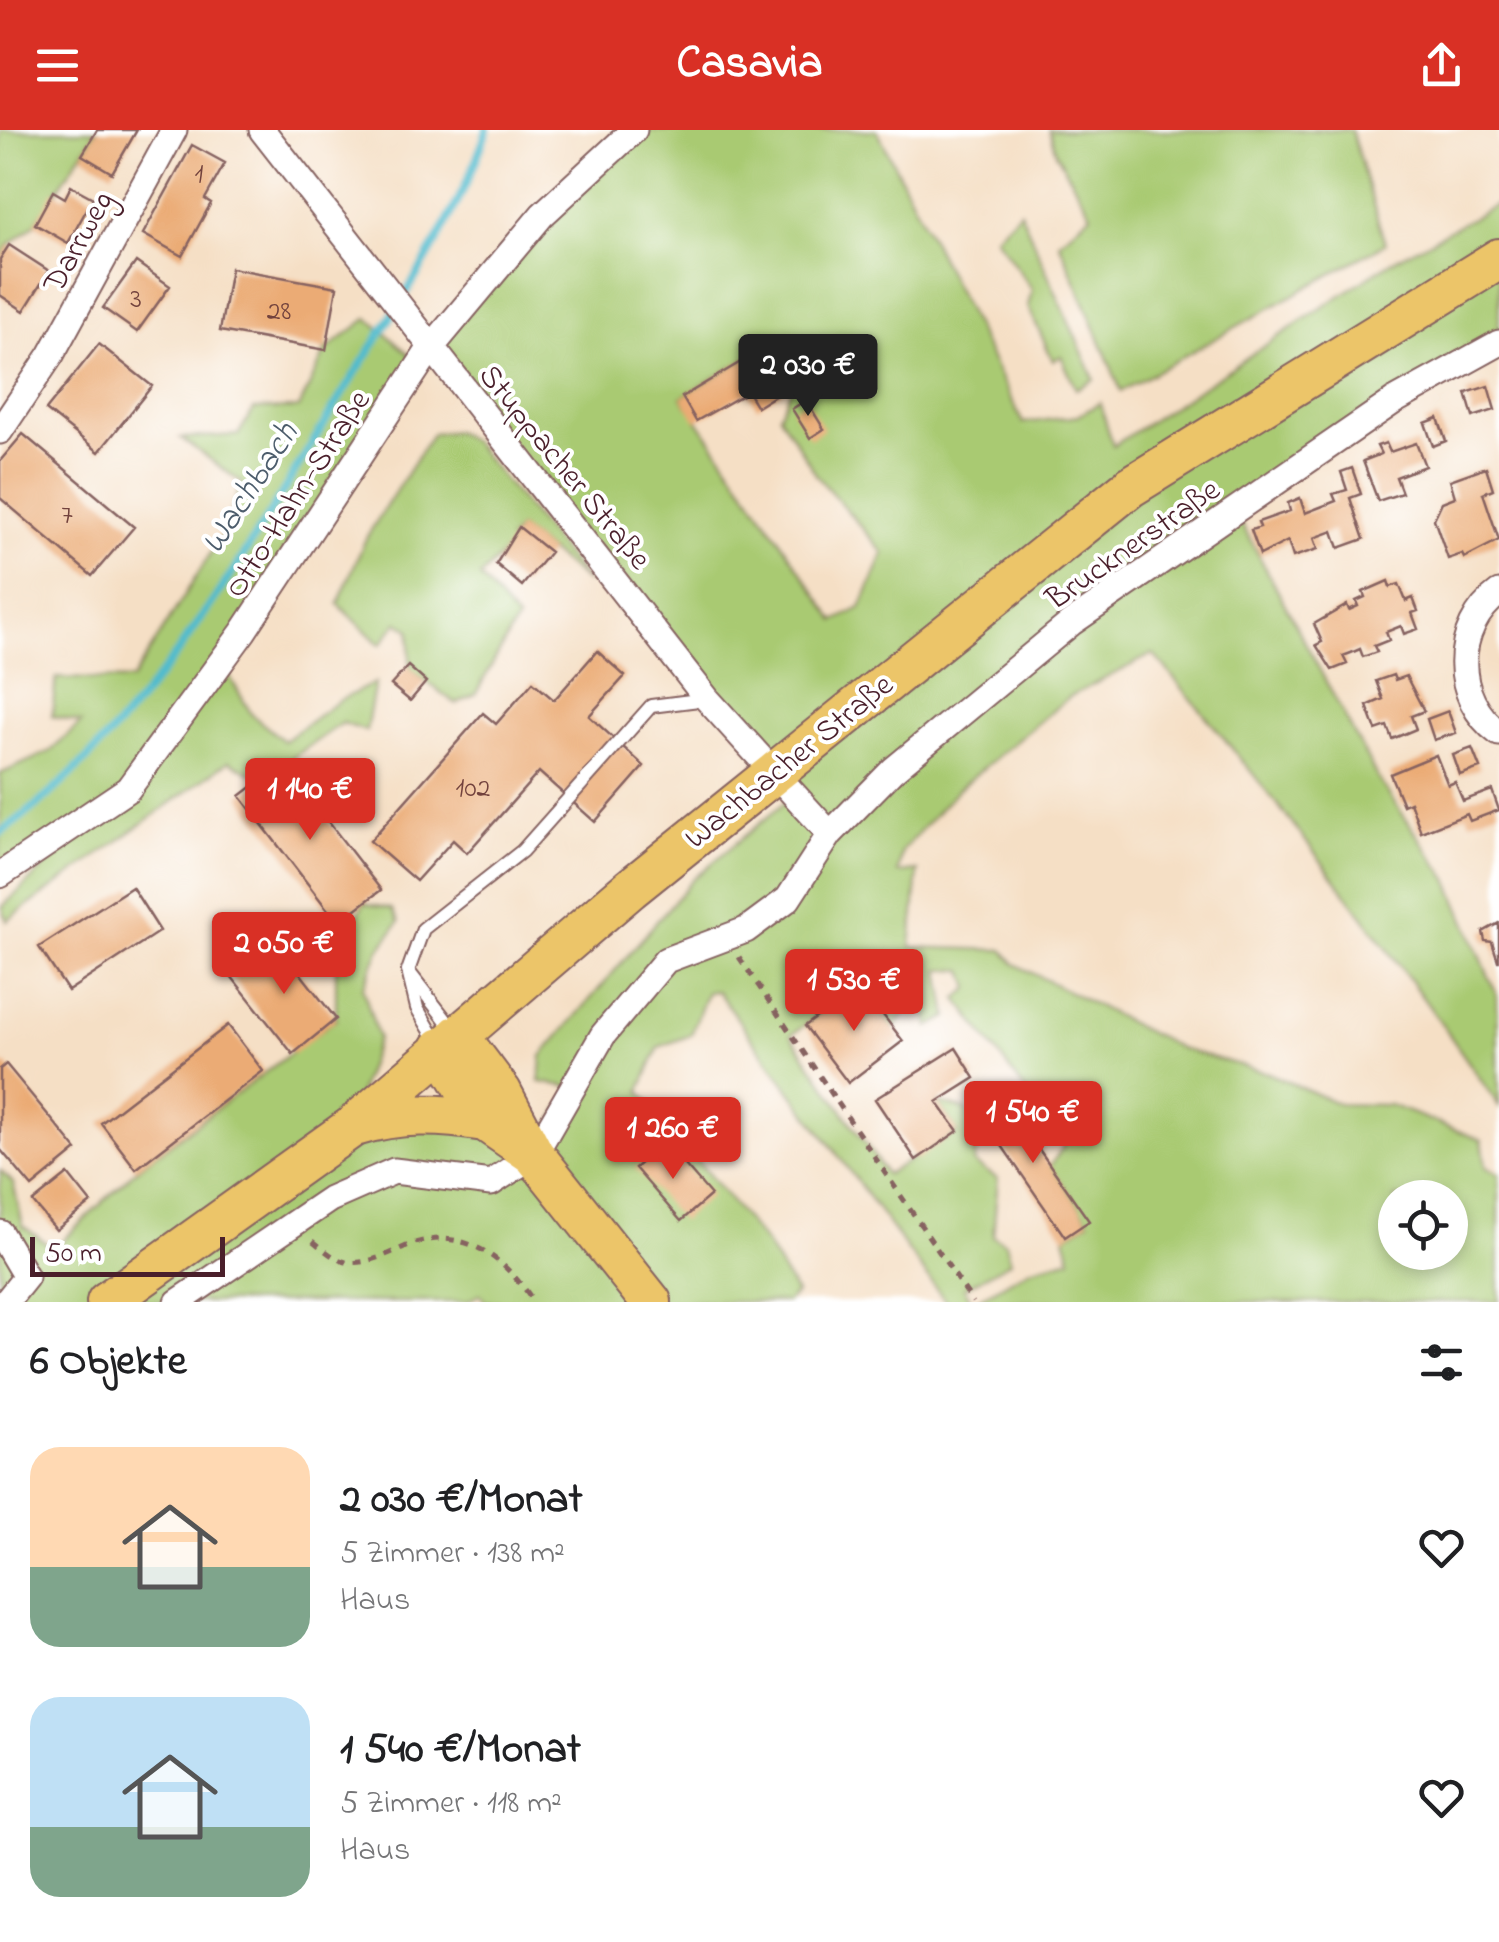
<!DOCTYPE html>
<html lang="de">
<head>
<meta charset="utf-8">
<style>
	body { margin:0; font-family:"Indie Flower",sans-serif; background:#f6f6f6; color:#202124; height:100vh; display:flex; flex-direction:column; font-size:38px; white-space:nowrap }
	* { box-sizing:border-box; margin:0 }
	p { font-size:32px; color:#757577 }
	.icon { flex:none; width:55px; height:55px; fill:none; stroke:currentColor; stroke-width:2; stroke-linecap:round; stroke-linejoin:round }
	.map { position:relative; height:1172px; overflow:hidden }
	.drawer { display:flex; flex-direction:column; background:#fff; flex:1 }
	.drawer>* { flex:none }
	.fabs { position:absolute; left:1378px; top:1050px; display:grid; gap:20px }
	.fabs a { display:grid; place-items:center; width:90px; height:90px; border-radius:50%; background:#fff; box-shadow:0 5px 15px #0003; font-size:50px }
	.scale { position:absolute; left:30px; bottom:25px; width:195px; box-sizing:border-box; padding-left:10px; border:5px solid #4a1f2b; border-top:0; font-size:28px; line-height:35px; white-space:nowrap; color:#4a1f2b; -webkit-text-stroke:8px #fff; paint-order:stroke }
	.price { position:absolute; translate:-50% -85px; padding:0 22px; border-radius:10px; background:#d93025; color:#fff; font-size:32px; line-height:65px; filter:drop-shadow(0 2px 5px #0008) }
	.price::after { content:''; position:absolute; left:50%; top:60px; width:30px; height:22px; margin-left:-15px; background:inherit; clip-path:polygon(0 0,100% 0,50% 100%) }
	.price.active { background:#222; color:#fff }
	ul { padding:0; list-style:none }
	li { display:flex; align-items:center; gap:30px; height:250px; padding:0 30px }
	li span { display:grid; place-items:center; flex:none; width:280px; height:200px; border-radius:30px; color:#555 }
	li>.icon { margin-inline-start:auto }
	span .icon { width:120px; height:120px; fill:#fffc; stroke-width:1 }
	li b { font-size:42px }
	h2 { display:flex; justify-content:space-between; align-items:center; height:120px; padding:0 30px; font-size:42px }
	header { display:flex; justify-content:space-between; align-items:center; height:130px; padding:0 30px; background:#d93025; color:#fff; font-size:45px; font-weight:800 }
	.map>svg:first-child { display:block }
</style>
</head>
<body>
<header><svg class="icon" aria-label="menu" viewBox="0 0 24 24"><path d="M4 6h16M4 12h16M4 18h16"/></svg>Casavia<svg class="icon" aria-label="share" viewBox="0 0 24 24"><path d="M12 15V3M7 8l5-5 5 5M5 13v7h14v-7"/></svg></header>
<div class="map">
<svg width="1499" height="1172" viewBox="0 0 1499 1172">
	<rect width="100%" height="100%" fill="#fff"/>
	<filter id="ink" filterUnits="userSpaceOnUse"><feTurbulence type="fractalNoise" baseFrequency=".01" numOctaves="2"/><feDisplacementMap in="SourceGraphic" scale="20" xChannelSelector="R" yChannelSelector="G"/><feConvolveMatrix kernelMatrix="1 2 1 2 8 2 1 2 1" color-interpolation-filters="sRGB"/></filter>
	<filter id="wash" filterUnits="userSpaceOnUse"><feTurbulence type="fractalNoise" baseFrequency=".0048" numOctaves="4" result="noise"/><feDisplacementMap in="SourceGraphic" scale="40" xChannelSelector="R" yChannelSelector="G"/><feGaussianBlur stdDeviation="2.25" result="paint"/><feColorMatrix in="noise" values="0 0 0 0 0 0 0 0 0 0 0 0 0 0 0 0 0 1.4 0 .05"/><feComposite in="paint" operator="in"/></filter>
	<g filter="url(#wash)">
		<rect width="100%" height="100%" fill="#f5dfc5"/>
		<path fill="#a9ca72" stroke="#7a744e" stroke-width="2.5" fill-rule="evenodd" d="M0 0H97L35 94 9 115 0 129Z
			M634 0H877L1023 293 1078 286 1100 273 1113 316 1391 132 1499 73V213L1235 381 1378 649 1448 749 1497 866 1499 976C1390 818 1278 668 1153 524L1069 567 957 660 902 721 898 743 918 741 911 817 1003 820 1015 834 1181 919 1268 943 1339 974 1390 975 1482 1010 1486 1037 1499 1044V1172H974L1030 1139 1071 1128 1065 1107 1089 1091 1050 1036 1065 1014 957 869 970 858 964 840H940L948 887 929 897 920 851 906 849 907 881 894 899 860 855 791 905 886 1044 958 1002 937 972 967 980 980 1005 974 1033 998 1049 993 1106 1006 1113 1011 1131 964 1158 973 1172H946L717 861 707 862 691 905 659 917 640 961 766 1114 796 1163 787 1172H485L480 1164 467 1172H0V1040L13 1053 23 1096 54 1119 137 1039 336 889V827L364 773 392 779 399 792 379 820 363 858 378 908 350 989 419 984 534 1024 572 957 540 952 542 926 693 749 794 665 430 219ZM771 214 793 254 779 285 817 346 884 423 861 478 835 491 682 267ZM1395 1068H1450V1122H1395Z
			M1049 0H1351L1385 114 1121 261 1059 112 1091 84 1056 23Z
			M1020 81 1094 249 1076 259 1061 226 1053 231 1028 176 1032 159 995 107Z
			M368 188 420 234 221 532 252 585 284 611 338 571 375 553 366 601 342 593 262 649 229 631 7 791 2 777 121 665 0 745V644L51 621 81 593 52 586 56 548 132 550 224 402 242 353 181 308 238 305 254 279 299 278 326 220Z
			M454 301 472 311 588 452 519 398 509 410 512 414 480 447 517 490 475 565 456 574 410 539V500L398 492 380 515 338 474 366 408 432 304Z"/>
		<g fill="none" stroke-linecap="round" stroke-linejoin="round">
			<path stroke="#51bbcd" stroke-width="8" d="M0 703C152 597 250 413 346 258 398 175 456 94 487 0"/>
		</g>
		<g id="blocks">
			<path fill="#ebab74" d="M97 0H137L112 43 82 25Z
				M192 15 225 33 205 69 211 73 182 126 143 104Z
				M71 56 93 68 68 113 35 94 53 61 65 68Z
				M9 115 49 141 24 181 0 165V129Z
				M136 132 170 156 137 202 103 178Z
				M231 138 337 157 326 220 220 201Z
				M99 214 152 256 99 322 46 280Z
				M771 214 794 254 757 277 748 262 696 291 682 267Z
				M1488 256 1495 280 1473 287 1466 263Z
				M806 270 824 299 810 308 792 279Z
				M1438 288 1446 311 1433 316 1425 293Z
				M23 304 134 397 92 446 0 368V331Z
				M1386 313 1390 322 1416 313 1425 336 1396 347 1402 363 1378 371 1363 331 1381 324 1377 316Z
				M1486 337 1493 359 1483 363 1499 410 1464 428 1462 424 1448 429 1434 389 1442 372 1455 367 1450 350Z
				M1352 338 1361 364 1350 368 1364 409 1339 418 1333 401 1314 408 1318 419 1293 427 1288 411 1260 425 1251 400 1260 397 1258 392 1290 381 1288 373 1300 368 1305 383 1336 371 1333 364 1347 360 1341 342Z
				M519 397 550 422 522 456 496 434Z
				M1388 451 1390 457 1399 454 1406 471 1413 468 1418 481 1412 483 1418 499 1404 504 1401 496 1386 502 1389 510 1374 516 1377 522 1363 527 1360 519 1351 523 1343 526 1347 534 1332 540 1316 515 1322 512 1314 494 1347 475 1349 480 1358 476 1356 471 1365 467 1363 462Z
				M597 521 625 546 589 586 644 636 595 692 539 642 467 723 453 710 416 751 370 711 483 583 496 594 533 552 554 570Z
				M408 536 426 552 410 571 391 555Z
				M1393 545 1395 550 1406 546 1424 581 1411 586 1416 599 1392 609 1387 596 1376 600 1367 576 1383 569 1376 551Z
				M1448 581 1456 603 1434 610 1427 589Z
				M1472 618 1480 638 1460 645 1453 625Z
				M1436 625 1448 655 1455 652 1463 671 1492 660 1499 680 1470 691 1467 684 1421 702 1410 672 1403 675 1390 644Z
				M283 633 381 760 338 793 240 666Z
				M132 757 160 801 68 861 39 817Z
				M1499 793V831H1498L1492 812 1485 811 1483 802Z
				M275 811 336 889 293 924 231 846Z
				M860 855 903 911 848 953 805 896Z
				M228 895 263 941 136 1039 101 993Z
				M956 918 975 948 937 972 958 1001 916 1030 875 969Z
				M6 934 77 1020 32 1057 0 1019V939Z
				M1001 965 1089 1091 1065 1107 978 981Z
				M665 1012 711 1065 681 1091 635 1038Z
				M68 1044 91 1073 56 1100 33 1072Z"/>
		</g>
	</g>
	<g filter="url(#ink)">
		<use href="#blocks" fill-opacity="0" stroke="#866261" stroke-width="2.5"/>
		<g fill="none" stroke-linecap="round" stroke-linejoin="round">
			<defs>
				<path id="lane" d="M408 841 423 799 522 721 651 576 707 569
					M439 915 417 878 408 841 456 903"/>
				<path id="street" d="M262 0 707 569 830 704
					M0 301 51 225 174 0
					M1499 463C1452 497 1452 569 1499 603
					M0 745 128 659 243 502 430 219 542 85 634 0
					M0 1103 26 1147 6 1172
					M178 1172 330 1069 394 1041 491 1053 534 1025 603 905 666 830 746 800 788 769 830 704 893 640 1071 493 1394 271 1499 213"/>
				<path id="primary" d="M458 905 501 962 534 1025 651 1172
					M441 918 485 991 530 1022
					M355 996C400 982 440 984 485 991
					M107 1172 352 997 630 759 1130 357 1499 129"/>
			</defs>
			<use href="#lane" stroke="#866261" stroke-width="16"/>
			<use href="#street" stroke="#866261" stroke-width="29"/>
			<use href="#primary" stroke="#866261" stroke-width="44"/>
			<path stroke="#866261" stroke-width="5" stroke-dasharray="8 8" stroke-linecap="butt" d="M739 827 973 1172
				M313 1111C322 1118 335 1130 346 1132 370 1135 390 1122 412 1114 466 1096 506 1130 534 1172"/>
			<use href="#lane" stroke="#fff" stroke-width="12"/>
			<use href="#street" stroke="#fff" stroke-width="25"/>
			<use href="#primary" stroke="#ecc569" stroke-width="40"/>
		</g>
	</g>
	<g text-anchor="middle" stroke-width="8" stroke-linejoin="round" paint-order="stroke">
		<g font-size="28" fill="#72423d">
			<text x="199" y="52">1</text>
			<text x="136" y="177">3</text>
			<text x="279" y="189">28</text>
			<text x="67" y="393">7</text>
			<text x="473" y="666">102</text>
		</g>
		<g font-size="32" fill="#4a1f2b" stroke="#fff">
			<text transform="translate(77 111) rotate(-61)" y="11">Darrweg</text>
			<text transform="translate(566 336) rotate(51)" y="11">Stuppacher Straße</text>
			<text transform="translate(296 363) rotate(-57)" y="11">Otto-Hahn-Straße</text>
			<text transform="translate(1132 413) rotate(-35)" y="11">Brucknerstraße</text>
			<text transform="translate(788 630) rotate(-39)" y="11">Wachbacher Straße</text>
		</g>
		<g font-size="35" font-style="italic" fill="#4d5d6c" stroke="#fff">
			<text transform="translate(248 357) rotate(-57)" y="12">Wachbach</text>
		</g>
	</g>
</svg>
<div class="fabs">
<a><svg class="icon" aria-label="locate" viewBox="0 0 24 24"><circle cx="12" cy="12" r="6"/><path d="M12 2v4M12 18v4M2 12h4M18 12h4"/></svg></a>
</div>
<div class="scale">50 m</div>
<b class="price active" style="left:808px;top:289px">2 030 €</b>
<b class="price" style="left:310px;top:713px">1 140 €</b>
<b class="price" style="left:284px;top:867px">2 050 €</b>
<b class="price" style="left:854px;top:904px">1 530 €</b>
<b class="price" style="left:1033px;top:1036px">1 540 €</b>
<b class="price" style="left:673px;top:1052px">1 260 €</b>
</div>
<section class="drawer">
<h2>6 Objekte<svg class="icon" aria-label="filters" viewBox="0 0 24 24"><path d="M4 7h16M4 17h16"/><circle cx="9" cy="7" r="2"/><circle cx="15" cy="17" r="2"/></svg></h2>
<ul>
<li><span style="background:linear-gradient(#ffd9b3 60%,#7fa58c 0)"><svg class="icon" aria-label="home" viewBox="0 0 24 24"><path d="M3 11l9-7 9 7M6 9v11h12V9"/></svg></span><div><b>2 030 €/Monat</b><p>5 Zimmer · 138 m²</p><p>Haus</p></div><svg class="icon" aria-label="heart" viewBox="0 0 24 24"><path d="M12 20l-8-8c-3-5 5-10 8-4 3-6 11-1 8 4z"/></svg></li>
<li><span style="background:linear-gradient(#bfe0f5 65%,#7fa58c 0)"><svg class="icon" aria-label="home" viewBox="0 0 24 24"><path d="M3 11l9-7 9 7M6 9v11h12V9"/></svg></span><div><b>1 540 €/Monat</b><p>5 Zimmer · 118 m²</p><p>Haus</p></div><svg class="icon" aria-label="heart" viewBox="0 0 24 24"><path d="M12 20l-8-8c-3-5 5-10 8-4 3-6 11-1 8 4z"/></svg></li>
</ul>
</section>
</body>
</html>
